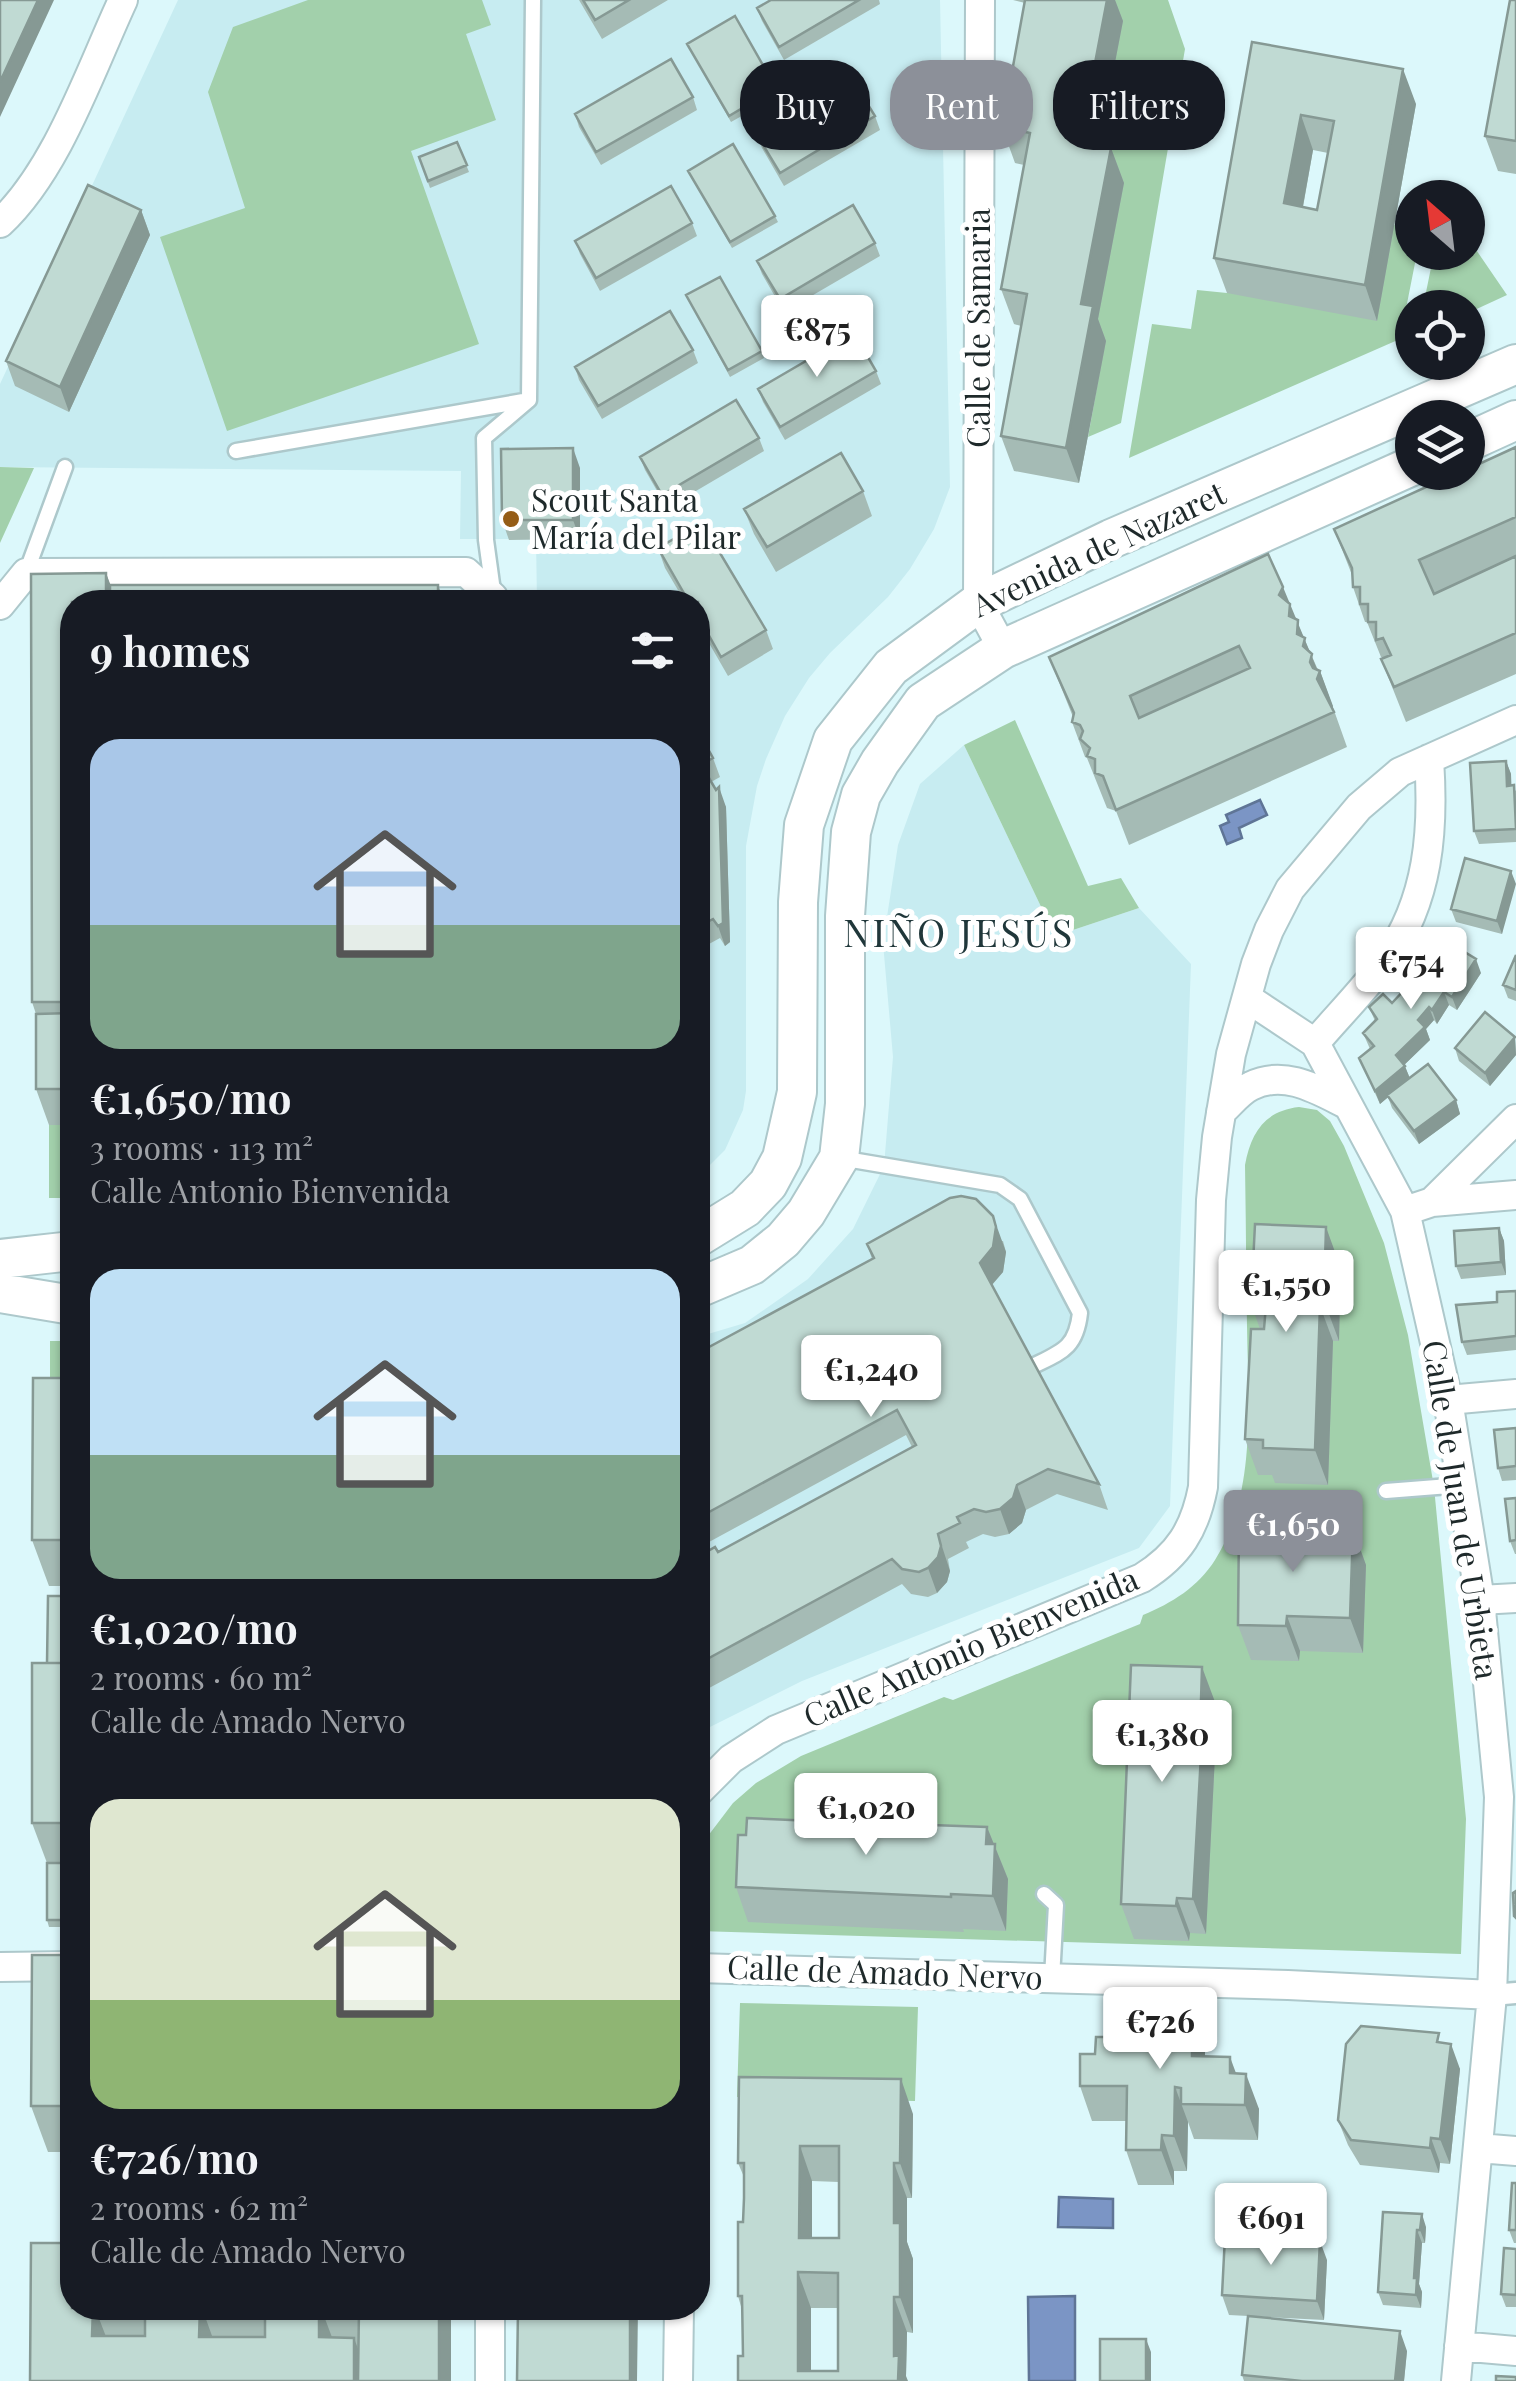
<!DOCTYPE html>
<html lang="en">
<head>
<meta charset="utf-8">
<style>
	body { margin:0; font-family:"Playfair Display",serif; background:#242831; color:#f1f3f6; height:100vh; display:flex; flex-direction:column; font-size:38px; white-space:nowrap }
	* { box-sizing:border-box; margin:0 }
	p { font-size:32px; color:#9ea1a6 }
	.icon { flex:none; width:55px; height:55px; fill:none; stroke:currentColor; stroke-width:2; stroke-linecap:round; stroke-linejoin:round }
	.map { position:relative; flex:1; overflow:hidden }
	.side { position:absolute; left:60px; top:590px; width:650px; height:1730px; display:flex; flex-direction:column; background:#171b24; border-radius:40px; box-shadow:0 2px 8px #0004 }
	.side>* { flex:none }
	.hud { position:absolute; left:740px; top:60px; width:625px; height:90px; display:flex; gap:20px }
	.needle { width:65px; rotate:332deg }
	.tools { position:absolute; left:1395px; top:180px; display:grid; gap:20px }
	.tools a { display:grid; place-items:center; width:90px; height:90px; border-radius:50%; background:#171b24; box-shadow:0 2px 8px #0004; font-size:50px }
	.price { position:absolute; translate:-50% -85px; padding:0 22px; border-radius:10px; background:#fff; color:#222; font-size:32px; line-height:65px; filter:drop-shadow(0 2px 5px #0008) }
	.price::after { content:''; position:absolute; left:50%; top:60px; width:30px; height:22px; margin-left:-15px; background:inherit; clip-path:polygon(0 0,100% 0,50% 100%) }
	.price.selected { background:#8c9099; color:#fff }
	ul { padding:0; list-style:none }
	li { display:grid; align-content:center; gap:20px; height:530px; padding:0 30px }
	li span { display:grid; place-items:center; height:310px; border-radius:30px; color:#555 }
	li>.icon { margin-inline-start:auto }
	span .icon { width:180px; height:180px; fill:#fffc; stroke-width:1 }
	li b { font-size:42px }
	h2 { display:flex; justify-content:space-between; align-items:center; height:120px; padding:0 30px; font-size:42px }
	.chip { padding:0 35px; border-radius:40px; background:#171b24; box-shadow:0 2px 8px #0004; font-size:35px; line-height:90px }
	.chip.selected { background:#8c9099; color:#fff }
	.map>svg:first-child { display:block }
</style>
</head>
<body>
<div class="map">
<svg width="1516" height="2381" viewBox="0 0 1516 2381">
	<rect width="100%" height="100%" fill="#dcf8fb"/>
	<path fill="#c7ecf1" d="M178 0H940L950 487 934 529 910 569 888 597 830 653 809 678 785 716 766 759 757 786 746 846V1091L743 1110 725 1150 698 1177V602H537L536 539H460L461 471 0 467V384Z
		M964 745 1055 936 1139 908 1191 964 1170 1506 1139 1548 802 1681 698 1733V1337L745 1323 808 1279 853 1229 884 1166 893 1057 883 943 898 845 920 784Z"/>
	<path fill="#a2d0ab" d="M308 0H482L491 25 466 34 496 120 411 151 479 344 227 431 160 237 245 208 208 92 233 27Z
		M1089 0H1168L1185 49 1121 423 1088 437 1105 342 1094 339Z
		M1394 225 1412 229V252L1417 253 1400 339 1129 458 1152 324 1191 329 1197 290 1227 293Z
		M1468 238 1507 295 1468 313V308L1423 307 1434 253 1468 252Z
		M0 467 34 468 0 543Z
		M1015 720 1088 886 1121 878 1139 908 1055 936 964 745Z
		M1299 1107 1317 1110 1330 1121 1344 1146 1384 1243 1408 1335 1434 1487 1466 1819 1461 1954 698 1931V1849L733 1803 756 1783 801 1756 944 1697 953 1700 1140 1624 1143 1615C1172 1603 1198 1587 1215 1560 1257 1493 1248 1402 1247 1326 1246 1273 1246 1219 1245 1165 1251 1133 1264 1111 1299 1107Z
		M49 1125H72V1198H49Z
		M50 1341H72V1425H50Z
		M740 2003 918 2007 915 2101 737 2097Z"/>
	<path fill="#7b95c5" stroke="#5f7596" stroke-width="2.5" d="M1260 800 1267 815 1239 828 1242 838 1227 844 1220 826 1229 822 1226 815Z
		M1059 2197 1113 2199V2228L1058 2227Z
		M1075 2296V2381H1029L1028 2297Z"/>
	<g fill="none" stroke-linecap="round" stroke-linejoin="round">
		<defs>
			<path id="service" d="M236 451 529 400
				M26 573 65 467
				M493 591 486 540 484 438 529 400 533 0
				M840 1158 1000 1185 1020 1199 1080 1313C1076 1349 1061 1352 1031 1367
				M1386 1491 1462 1485
				M1044 1894 1056 1905 1052 1978"/>
			<path id="pedestrian" d="M1492 1995 1516 1993"/>
			<path id="minor" d="M980 0 978 603 1003 649
				M0 223C57 170 90 71 123 0
				M0 605 26 573 466 572 493 597V602
				M1247 998 1315 1043 1405 1211 1448 1400 1480 1600 1499 1797 1492 1995 1456 2381
				M1315 1043C1338 1016 1365 989 1386 960 1429 900 1434 830 1429 759
				M1221 1112C1230 1104 1240 1091 1251 1086 1285 1069 1318 1090 1348 1105
				M1432 1202 1516 1195
				M1405 1211 1432 1202 1516 1119
				M1448 1400 1516 1394
				M1480 1600 1516 1598
				M698 1792 731 1759 776 1730 1142 1578C1179 1555 1195 1529 1203 1487L1211 1200 1217 1137 1231 1054 1256 964 1269 930 1290 889 1359 807 1400 772 1516 720
				M0 1967 72 1966
				M698 1968 1288 1985 1492 1995
				M1478 2148 1516 2151
				M490 2308V2381
				M1459 2346 1516 2351
				M678 2381 679 2308"/>
			<path id="secondary" d="M1468 442 1516 420
				M698 1237 745 1208 768 1184 782 1158 797 1092 798 902 804 825 833 740 891 667 978 603 1111 539 1516 364
				M0 1259 72 1251
				M698 1288 752 1265 783 1240 806 1213 839 1158 845 1104V916L851 832 861 795 880 762 923 702 1003 649 1412 466
				M0 1293 72 1305"/>
		</defs>
		<use href="#service" stroke="#adc8cb" stroke-width="19"/>
		<use href="#pedestrian" stroke="#adc8cb" stroke-width="25"/>
		<use href="#minor" stroke="#adc8cb" stroke-width="32"/>
		<use href="#secondary" stroke="#adc8cb" stroke-width="42"/>
		<use href="#service" stroke="#fff" stroke-width="14"/>
		<use href="#pedestrian" stroke="#fff" stroke-width="20"/>
		<use href="#minor" stroke="#fff" stroke-width="28"/>
		<use href="#secondary" stroke="#fff" stroke-width="38"/>
	</g>
	<path fill="#a5bbb5" fill-rule="evenodd" d="M579 0H668L602 39Z
		M771 0H879L880 4 784 60 762 21 757 8Z
		M1013 0H1115L1123 21 1099 145 1111 148 1124 183 1098 319 1106 341 1079 483 1014 471 1001 436 1021 326 1014 324 1001 289 1024 165 1015 163 1002 127 1025 3Z
		M1516 0V174L1498 171 1485 136Z
		M1252 42 1416 104 1377 321 1227 293 1214 258ZM1313 150 1328 153 1317 210 1303 207Z
		M687 44 776 88 779 95 731 122Z
		M693 97 697 110 601 165 579 127 575 114Z
		M875 116 880 130 784 186 762 148 757 135Z
		M457 142 469 172 430 188 419 157Z
		M688 171 775 216 778 222 732 248Z
		M141 210 150 235 69 412 15 386 6 361Z
		M692 223 697 236 600 291 580 254 575 241Z
		M875 243 880 256 784 312 762 274 757 261Z
		M686 295 762 351 764 358 730 377Z
		M693 350 698 363 602 419 579 380 575 367Z
		M876 371 881 384 785 440 763 402 758 389Z
		M759 438 764 451 667 508 645 470 640 457Z
		M1516 447V674L1406 722 1381 659 1383 657H1381L1367 622H1365L1353 587 1352 575 1334 529Z
		M580 468V539L509 540 502 520Z
		M863 491 872 516 776 572 754 534 744 509Z
		M658 548 766 630 773 649 728 676 698 624V602H685L665 568Z
		M106 573 110 585 72 602V1125H49L36 1089V1014L32 1002 31 574Z
		M1288 602 1318 670 1320 671 1347 747 1129 845 1116 811 1107 808 1087 758 1085 757 1072 722 1073 717 1049 657Z
		M698 731 713 758 720 777 711 782 726 807 730 942 725 946 720 938 698 950Z
		M1506 761 1511 774V786L1516 791V842L1479 844 1474 831Z
		M1511 871 1502 934 1456 922 1451 909Z
		M1516 955V1001L1508 998 1503 985Z
		M1481 973 1457 1010 1449 1005 1437 1024 1434 1020 1426 1029 1430 1040 1404 1065 1410 1078 1456 1100 1460 1114 1419 1144 1392 1108 1388 1097 1380 1104 1359 1058 1370 1049 1363 1033 1375 1021 1369 1007 1392 1003 1410 992Z
		M1515 1037 1516 1055 1490 1086 1459 1061 1455 1048Z
		M1499 1228 1504 1241 1506 1275 1461 1279 1456 1266Z
		M1003 1241 1006 1252 1003 1272 992 1285 1099 1484 1108 1510 1057 1494 1026 1510 1022 1523 1009 1534 995 1537 983 1534 966 1542 969 1548 948 1559 950 1571 947 1582 937 1593 928 1597 911 1594 902 1584 698 1694V1557L718 1552 912 1447 906 1435 698 1548V1353L872 1259 867 1244Z
		M1339 1263 1338 1290 1340 1297 1339 1341H1333L1328 1485 1275 1483 1272 1475H1258L1245 1439 1260 1329 1251 1304Z
		M1516 1291V1350L1467 1355 1462 1342 1497 1302Z
		M72 1378V1586H49L32 1540Z
		M1516 1428V1480L1502 1481 1498 1468Z
		M1516 1498V1554H1515L1510 1541Z
		M1277 1526 1279 1532 1313 1533 1353 1529 1366 1565 1363 1653 1300 1651 1299 1661 1251 1660 1238 1625Z
		M72 1596V1927H49L47 1920V1863L32 1823 47 1663Z
		M1215 1702 1214 1729 1216 1736 1206 1934 1190 1933 1189 1941 1134 1939 1121 1904Z
		M860 1823 864 1834H866L987 1827 1008 1879 1006 1931 963 1929 964 1932 748 1922 736 1887 746 1835Z
		M72 1955V2152H48L31 2106Z
		M1176 1991 1183 2008 1192 2009 1205 2044V2057L1236 2073 1259 2109 1258 2140 1194 2139 1188 2122 1187 2171H1174V2185H1138L1126 2150V2121H1092L1080 2086 1095 2054 1126 2037 1139 2022Z
		M1442 2043 1460 2069 1450 2164 1440 2163 1439 2173 1360 2165 1348 2145 1338 2120Z
		M913 2114 912 2198H907V2242L913 2259V2333L907 2332 906 2376 738 2381 743 2356 742 2310 738 2296 743 2222 744 2177 738 2163ZM812 2181 839 2182V2238H812ZM811 2308H838V2371H811Z
		M1516 2183V2243H1514L1509 2230Z
		M1383 2212 1426 2227 1425 2243H1422L1419 2284 1422 2292 1421 2308 1383 2305 1378 2292Z
		M1516 2249V2307H1506L1501 2294Z
		M1327 2260 1324 2320 1229 2315 1222 2295Z
		M72 2308H451V2381H30Z
		M1407 2351 1404 2381H1244L1242 2375Z"/>
	<path fill="#869994" d="M38 0H54L0 117V82Z
		M1107 0H1115L1123 21 1093 177 1080 142Z
		M1403 69 1416 104 1377 321 1365 285Z
		M1301 115 1313 150 1297 239 1284 203Z
		M1111 148 1124 183 1098 319 1106 341 1079 483 1066 448 1081 304Z
		M141 210 150 235 69 412 60 387Z
		M573 448 580 468V539L573 520Z
		M106 573 117 602H106Z
		M438 585 444 602H438Z
		M1283 587 1319 674 1320 671 1333 706 1330 714 1279 595Z
		M1506 761 1511 774 1512 799 1507 786Z
		M719 787 726 807 730 942 725 946 718 926Z
		M1511 871 1516 884 1502 934 1497 921Z
		M1476 959 1481 973 1457 1010 1452 997Z
		M1444 992 1449 1005 1437 1024 1432 1010Z
		M1429 1007 1434 1020 1426 1029 1430 1040 1401 1068 1396 1055 1418 1020Z
		M1515 1037 1516 1055 1490 1086 1485 1073Z
		M1405 1066 1410 1079 1380 1104 1375 1091Z
		M1456 1100 1460 1114 1419 1144 1414 1131Z
		M993 1216 1006 1252 1003 1272 989 1288 980 1263Z
		M1326 1227 1339 1263 1338 1290 1340 1297 1339 1341 1326 1306 1325 1262Z
		M1499 1228 1504 1241 1506 1275 1501 1262Z
		M1320 1306 1333 1341 1328 1485 1315 1450Z
		M1017 1485 1026 1510 1022 1523 1009 1534 1000 1509Z
		M1353 1529 1366 1565 1363 1653 1350 1618Z
		M938 1534 950 1571 947 1582 937 1593 928 1568Z
		M1287 1616 1300 1651 1299 1661 1286 1626Z
		M1202 1667 1215 1702 1214 1729 1216 1736 1206 1934 1193 1899Z
		M987 1827 1008 1879 1006 1931 993 1896 986 1844Z
		M1177 1898 1190 1933 1189 1941 1176 1906Z
		M1176 1991 1189 2026 1176 2008Z
		M1192 2009 1205 2044V2091L1192 2056Z
		M1451 2044 1460 2069 1450 2164 1440 2139Z
		M1230 2057 1243 2092 1230 2073Z
		M1246 2074 1259 2109 1258 2140 1245 2105Z
		M901 2079 913 2114 912 2198 900 2163Z
		M1175 2087 1188 2122 1187 2171 1174 2136Z
		M1162 2135 1174 2171V2185L1161 2150Z
		M1431 2138 1440 2163 1439 2173 1430 2148Z
		M800 2146 812 2181V2273L799 2238Z
		M894 2163 907 2198V2242L913 2259V2333L900 2297 894 2223Z
		M1422 2214 1426 2227 1425 2243 1420 2230Z
		M1417 2230 1422 2243 1419 2284 1422 2292 1421 2308 1416 2295 1414 2278Z
		M1320 2241 1327 2260 1324 2320 1317 2301Z
		M798 2272 811 2308V2381L798 2371Z
		M894 2297 907 2332 906 2376 908 2381H898L894 2356Z
		M93 2308H95L110 2347 92 2336Z
		M200 2308H202L216 2347 199 2337Z
		M319 2308H321L336 2348 319 2337Z
		M439 2308H451V2381H439Z
		M630 2308H638L637 2381H630Z
		M1400 2331 1407 2351 1404 2381H1395Z
		M354 2338 370 2381H354Z
		M1146 2339 1151 2352V2381H1146Z"/>
	<path fill="#c0dad3" stroke="#869994" stroke-width="2.5" fill-rule="evenodd" d="M0 0H38L0 82Z
		M583 0H629L595 20Z
		M771 0H859L779 47 757 8Z
		M1025 0H1107L1080 142 1111 148 1081 304 1093 306 1066 448 1001 436 1027 294 1001 289 1030 133 1002 127Z
		M1510 0H1516V141L1485 136Z
		M735 16 776 88 729 116 687 44Z
		M1252 42 1403 69 1365 285 1214 258ZM1301 115 1334 121 1317 210 1284 203Z
		M671 59 693 97 596 152 575 114Z
		M852 79 875 116 780 173 757 135Z
		M457 142 467 165 428 181 419 157Z
		M733 144 775 216 730 242 688 171Z
		M88 185 141 210 60 387 6 361Z
		M671 186 692 223 596 278 575 241Z
		M853 205 875 243 780 299 757 261Z
		M720 277 762 351 728 370 686 295Z
		M670 311 693 350 598 406 575 367Z
		M854 333 876 371 780 427 758 389Z
		M736 400 759 438 662 495 640 457Z
		M1516 447V517L1419 560 1434 594 1516 556V633L1394 687 1381 659 1391 655 1383 638 1376 640V622H1368V604H1360V587H1353L1352 568 1334 529 1459 472H1468V469Z
		M573 448V520H502L501 449Z
		M841 453 863 491 767 547 744 509Z
		M702 523 766 630 721 657 698 616V602H689L658 548Z
		M1268 554 1283 587 1279 595 1290 604 1289 616 1298 620 1297 634 1305 638 1303 646 1312 654 1310 662 1313 668 1320 671 1317 679 1334 712 1116 810 1103 776 1095 773V759L1087 756 1090 748 1080 739 1083 731 1080 725 1072 722 1074 713 1049 657ZM1239 646 1250 668 1139 718 1130 696Z
		M106 573V602H72V1002H32L31 574Z
		M110 585H438V602H110Z
		M634 596 638 602H622Z
		M698 731 713 758 698 766Z
		M1506 761 1507 786 1514 785 1516 829 1474 831 1470 763Z
		M706 773 716 790 719 787 723 923 718 926 713 919 698 927V778Z
		M1465 858 1511 871 1497 921 1451 909Z
		M1445 940 1476 959 1452 997 1444 992 1432 1010 1429 1007 1418 1020 1425 1027 1396 1055 1405 1066 1375 1091 1359 1058 1374 1046 1363 1033 1377 1019 1369 1007 1383 994 1392 1003 1407 987 1410 992Z
		M1516 955V990L1503 985Z
		M1485 1012 1515 1037 1485 1073 1455 1048Z
		M72 1013V1089H36V1014Z
		M1428 1064 1456 1100 1414 1131 1387 1095Z
		M961 1196 976 1199 993 1216 996 1227 993 1247 980 1263 1099 1484 1048 1469 1017 1485 1013 1498 1000 1509 986 1512 974 1509 957 1517 960 1523 938 1534 941 1546 938 1557 928 1568 919 1572 902 1569 892 1559 698 1664V1557L715 1547 718 1552 916 1445 897 1410 698 1518V1353L874 1258 867 1244 950 1198Z
		M1255 1224 1326 1227 1325 1262H1328L1326 1306H1320L1315 1450 1263 1448V1440L1245 1439 1251 1329H1264L1266 1305 1251 1304Z
		M1499 1228 1501 1262 1456 1266 1454 1231Z
		M1516 1291V1336L1462 1342 1456 1305 1497 1302V1292Z
		M33 1378H72V1540H32Z
		M1516 1428V1466L1498 1468 1494 1430Z
		M1516 1498V1540L1510 1541 1505 1499Z
		M1239 1525 1277 1526V1532L1313 1533V1528L1353 1529 1350 1618 1287 1616 1286 1626 1238 1625Z
		M48 1596H72V1663H47Z
		M32 1663H72V1823H32Z
		M1131 1665 1202 1667 1201 1700 1204 1701 1193 1899 1177 1898 1176 1906 1121 1904Z
		M747 1818 860 1823 859 1834H874L875 1823 987 1827 986 1844H995L993 1896 951 1894V1897L736 1887 738 1835H746Z
		M47 1863H72V1920H47Z
		M1516 1891V1918L1514 1916 1513 1893Z
		M32 1955H72V2106H31Z
		M1156 1991H1176V2008L1192 2009V2056L1230 2057V2073L1246 2074 1245 2105 1181 2104V2088L1175 2087 1174 2136 1162 2135 1161 2150H1126L1127 2086H1080V2054H1095L1096 2037H1126V2022H1139L1140 2008H1156Z
		M1361 2026 1439 2033 1437 2042 1451 2044 1440 2139 1431 2138 1430 2148 1351 2140 1338 2120 1346 2044Z
		M739 2077 901 2079 900 2163H894V2223H900V2297H894V2356L899 2355 898 2381H738V2356H743L742 2296H738V2222H743L744 2198V2163H738ZM800 2146H839V2238H799ZM798 2272 838 2273V2371H798Z
		M1512 2183H1516V2230H1509Z
		M1383 2212 1422 2214 1420 2230H1417L1414 2278H1417L1416 2295 1378 2292Z
		M1225 2236 1320 2241 1317 2301 1222 2295Z
		M31 2243H72V2308H93L92 2336H145V2308H200L199 2337H265V2308H319V2337L354 2338V2381H30Z
		M1504 2248 1516 2249V2295L1501 2294Z
		M359 2308H439V2381H358Z
		M518 2308H630V2381H517Z
		M1248 2316 1400 2331 1395 2381H1302L1242 2375Z
		M1100 2339H1146V2381H1100Z
		M1496 2376 1516 2377V2381H1496Z"/>
	<circle fill="#955d17" stroke="#fff" stroke-width="4" cx="511" cy="519" r="10"/>
	<g text-anchor="middle" stroke-width="10" stroke-linejoin="round" paint-order="stroke">
		<g font-size="32" fill="#1e292a" stroke="#fff">
			<text transform="translate(979 328) rotate(-90)" y="11">Calle de Samaria</text>
			<text transform="translate(1099 550) rotate(-25)" y="11">Avenida de Nazaret</text>
			<text transform="translate(1460 1510) rotate(81)" y="11">Calle de Juan de Urbieta</text>
			<text transform="translate(971 1648) rotate(-23)" y="11">Calle Antonio Bienvenida</text>
			<text transform="translate(885 1973) rotate(2)" y="11">Calle de Amado Nervo</text>
		</g>
		<g font-size="32" fill="#1e292a" stroke="#fff" text-anchor="start">
			<text x="531" y="512">Scout Santa<tspan x="531" dy="37">María del Pilar</tspan></text>
		</g>
		<g font-size="38" letter-spacing="2.5" fill="#20373a" stroke="#fff">
			<text x="959" y="947">NIÑO JESÚS</text>
		</g>
	</g>
</svg>
<div class="tools">
<a><svg class="needle" viewBox="-14 -14 28 28"><path d="M0-13l5 13h-10z" fill="#e53935"/><path d="M0 13l5-13h-10z" fill="#9ea1a6"/></svg></a>
<a><svg class="icon" aria-label="locate" viewBox="0 0 24 24"><circle cx="12" cy="12" r="6"/><path d="M12 2v4M12 18v4M2 12h4M18 12h4"/></svg></a>
<a><svg class="icon" aria-label="layers" viewBox="0 0 24 24"><path d="M12 4l9 5-9 5-9-5zM3 14l9 5 9-5"/></svg></a>
</div>
<b class="price" style="left:817px;top:380px">€875</b>
<b class="price" style="left:1411px;top:1012px">€754</b>
<b class="price" style="left:1286px;top:1335px">€1,550</b>
<b class="price" style="left:871px;top:1420px">€1,240</b>
<b class="price selected" style="left:1293px;top:1575px">€1,650</b>
<b class="price" style="left:1162px;top:1785px">€1,380</b>
<b class="price" style="left:866px;top:1858px">€1,020</b>
<b class="price" style="left:1160px;top:2072px">€726</b>
<b class="price" style="left:1271px;top:2268px">€691</b>
<div class="hud">
<a class="chip">Buy</a>
<a class="chip selected">Rent</a>
<a class="chip">Filters</a>
</div>
<section class="side">
<h2>9 homes<svg class="icon" aria-label="filters" viewBox="0 0 24 24"><path d="M4 7h16M4 17h16"/><circle cx="9" cy="7" r="2"/><circle cx="15" cy="17" r="2"/></svg></h2>
<ul>
<li><span style="background:linear-gradient(#a9c7e8 60%,#7fa58c 0)"><svg class="icon" aria-label="home" viewBox="0 0 24 24"><path d="M3 11l9-7 9 7M6 9v11h12V9"/></svg></span><div><b>€1,650/mo</b><p>3 rooms · 113 m²</p><p>Calle Antonio Bienvenida</p></div></li>
<li><span style="background:linear-gradient(#bfe0f5 60%,#7fa58c 0)"><svg class="icon" aria-label="home" viewBox="0 0 24 24"><path d="M3 11l9-7 9 7M6 9v11h12V9"/></svg></span><div><b>€1,020/mo</b><p>2 rooms · 60 m²</p><p>Calle de Amado Nervo</p></div></li>
<li><span style="background:linear-gradient(#dfe7d0 65%,#8fb573 0)"><svg class="icon" aria-label="home" viewBox="0 0 24 24"><path d="M3 11l9-7 9 7M6 9v11h12V9"/></svg></span><div><b>€726/mo</b><p>2 rooms · 62 m²</p><p>Calle de Amado Nervo</p></div></li>
</ul>
</section>
</div>
</body>
</html>
